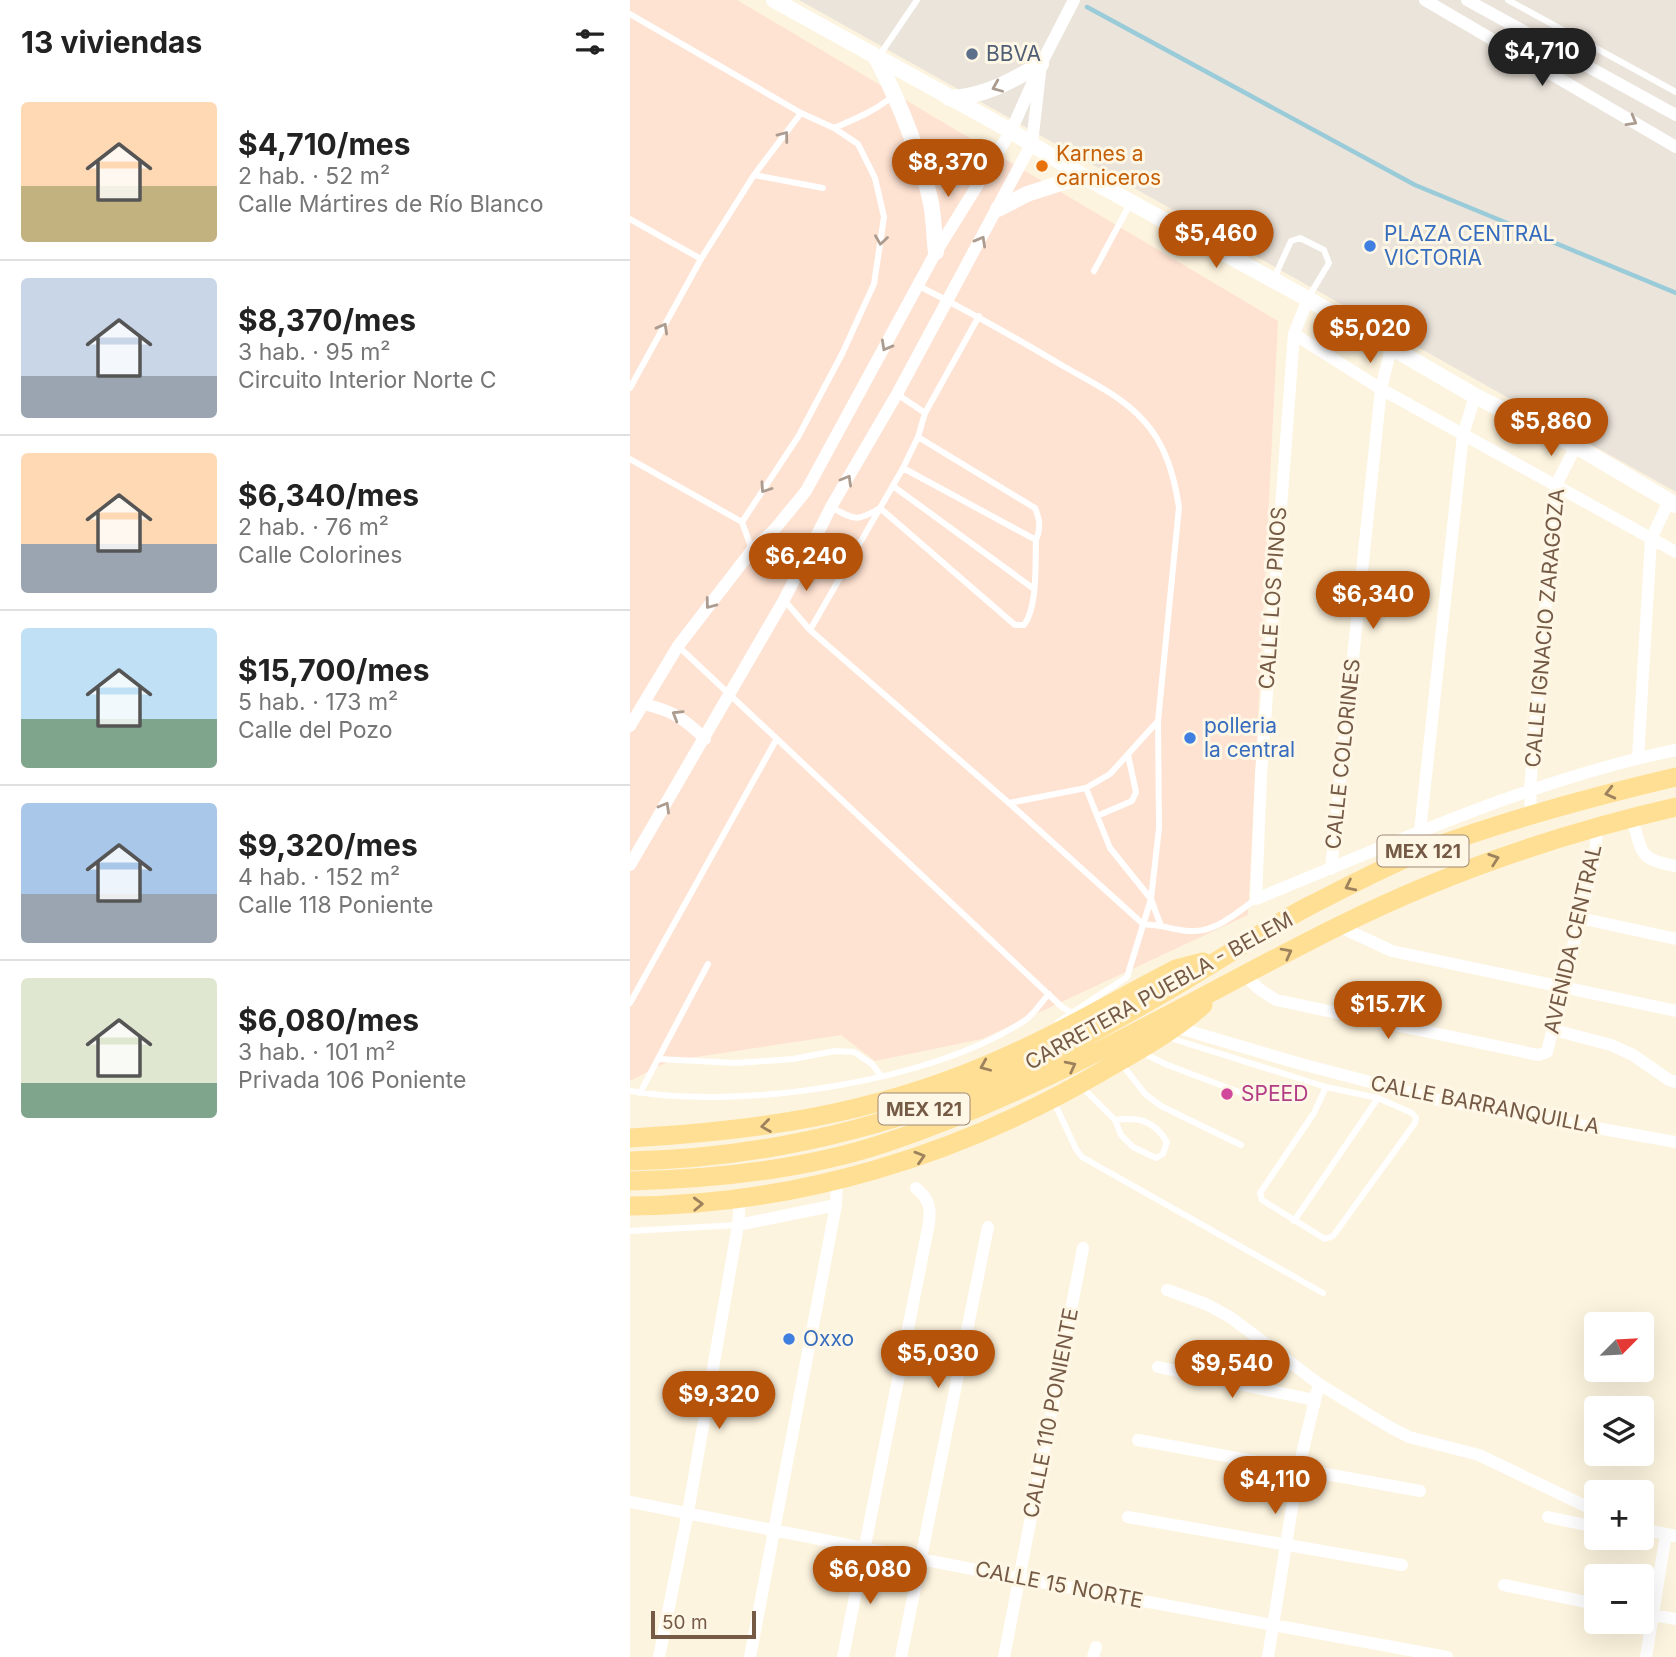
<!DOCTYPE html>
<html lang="es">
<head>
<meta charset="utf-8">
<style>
	body { margin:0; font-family:Inter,sans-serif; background:#f6f6f6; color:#222; height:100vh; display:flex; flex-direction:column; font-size:26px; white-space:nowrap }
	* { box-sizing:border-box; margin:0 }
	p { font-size:23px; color:#767676 }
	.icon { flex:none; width:38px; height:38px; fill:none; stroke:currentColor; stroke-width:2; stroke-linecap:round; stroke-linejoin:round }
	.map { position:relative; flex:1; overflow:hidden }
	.details { display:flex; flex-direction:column; background:#fff; width:630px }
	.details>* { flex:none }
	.needle { width:46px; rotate:66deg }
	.buttons { position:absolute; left:954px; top:1312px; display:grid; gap:14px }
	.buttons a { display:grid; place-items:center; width:70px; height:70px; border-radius:7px; background:#fff; box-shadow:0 7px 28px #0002; font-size:35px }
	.scale { position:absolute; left:21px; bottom:18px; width:105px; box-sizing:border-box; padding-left:7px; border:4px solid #755a46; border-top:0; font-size:19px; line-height:24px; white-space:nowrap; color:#755a46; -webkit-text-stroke:5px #fff7e6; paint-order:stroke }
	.price { position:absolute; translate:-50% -60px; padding:0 16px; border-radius:24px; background:#b45309; color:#fff; font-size:23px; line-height:46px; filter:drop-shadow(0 2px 4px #0008) }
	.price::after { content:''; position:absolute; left:50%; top:42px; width:21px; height:16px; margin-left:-10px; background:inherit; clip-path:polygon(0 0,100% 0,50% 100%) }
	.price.on { background:#222; color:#fff }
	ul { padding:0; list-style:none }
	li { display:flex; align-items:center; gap:21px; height:175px; padding:0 21px }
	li+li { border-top:2px solid #e0e0e0 }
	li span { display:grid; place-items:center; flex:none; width:196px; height:140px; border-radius:7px; color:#555 }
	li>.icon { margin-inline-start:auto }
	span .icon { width:84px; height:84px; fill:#fffc; stroke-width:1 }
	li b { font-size:30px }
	h2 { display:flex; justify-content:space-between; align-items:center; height:84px; padding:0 21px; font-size:30px }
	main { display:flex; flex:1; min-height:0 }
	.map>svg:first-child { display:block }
</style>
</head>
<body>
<main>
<section class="details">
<h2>13 viviendas<svg class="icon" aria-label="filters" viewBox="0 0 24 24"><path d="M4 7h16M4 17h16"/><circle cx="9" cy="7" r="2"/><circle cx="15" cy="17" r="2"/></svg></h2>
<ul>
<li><span style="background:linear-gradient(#ffd9b3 60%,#c2b280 0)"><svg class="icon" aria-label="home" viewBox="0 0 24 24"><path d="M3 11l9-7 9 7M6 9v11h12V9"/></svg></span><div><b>$4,710/mes</b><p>2 hab. · 52 m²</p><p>Calle Mártires de Río Blanco</p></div></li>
<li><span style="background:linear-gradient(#c9d6e8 70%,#9aa5b1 0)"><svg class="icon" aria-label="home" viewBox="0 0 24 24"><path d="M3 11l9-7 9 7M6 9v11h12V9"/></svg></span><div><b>$8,370/mes</b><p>3 hab. · 95 m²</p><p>Circuito Interior Norte C</p></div></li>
<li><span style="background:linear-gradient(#ffd9b3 65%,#9aa5b1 0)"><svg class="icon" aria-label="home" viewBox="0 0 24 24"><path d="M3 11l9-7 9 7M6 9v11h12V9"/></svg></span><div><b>$6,340/mes</b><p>2 hab. · 76 m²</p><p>Calle Colorines</p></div></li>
<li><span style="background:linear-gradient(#bfe0f5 65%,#7fa58c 0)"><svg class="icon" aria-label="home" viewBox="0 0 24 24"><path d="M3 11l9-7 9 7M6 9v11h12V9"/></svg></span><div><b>$15,700/mes</b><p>5 hab. · 173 m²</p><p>Calle del Pozo</p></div></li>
<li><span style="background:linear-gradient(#a9c7e8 65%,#9aa5b1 0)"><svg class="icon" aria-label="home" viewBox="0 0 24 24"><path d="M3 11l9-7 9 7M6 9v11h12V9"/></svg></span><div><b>$9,320/mes</b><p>4 hab. · 152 m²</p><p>Calle 118 Poniente</p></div></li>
<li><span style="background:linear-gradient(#dfe7d0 75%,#7fa58c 0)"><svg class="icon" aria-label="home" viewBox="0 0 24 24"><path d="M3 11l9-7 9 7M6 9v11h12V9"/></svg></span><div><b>$6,080/mes</b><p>3 hab. · 101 m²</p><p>Privada 106 Poniente</p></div></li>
</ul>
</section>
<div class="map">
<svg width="1046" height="1657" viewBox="0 0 1046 1657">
	<rect width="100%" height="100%" fill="#fdf4df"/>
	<path fill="#fee2d2" d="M0 0H107L648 321 618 915 352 1039 245 1061 211 1035 39 1061 0 1081Z"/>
	<path fill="#ebe4db" d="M169 0H1046V492Z"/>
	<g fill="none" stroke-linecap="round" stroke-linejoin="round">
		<path stroke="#99cbd9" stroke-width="4.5" d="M457 7 785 185 1046 293"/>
		<path stroke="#fff" stroke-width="6" d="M878 0 1046 92
			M0 14 171 113 204 128 228 144 245 178 254 217 244 284 212 354 168 437 112 522
			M249 56 287 0
			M204 128C225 119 245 111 263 96
			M124 175 193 188
			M0 219 71 259
			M464 271 500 204
			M644 278 661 241 670 238 694 250 699 263 678 298
			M289 286C338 311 386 338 433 366 461 382 491 396 513 420 535 443 544 475 549 507L528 721 529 828 521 899 497 977 428 1022
			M0 388 71 259 124 175 171 113
			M267 394 295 413
			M288 437 405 508C410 520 411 527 406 540
			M0 459 112 522 122 550
			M263 486 404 589
			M201 507C225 520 227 522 250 508L385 625H394C408 606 405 564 406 540L273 468
			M154 600 180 630 379 803 456 788 480 774 528 721
			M180 630 273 468 288 437 295 413 349 316
			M48 646 432 1007 440 1012
			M456 788 480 848 521 899 531 926C541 928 554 932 565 931 588 930 608 912 626 899
			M379 803 513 924 531 926
			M467 816 502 801 506 792 498 755
			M0 1003 146 740
			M537 1037 696 1087 748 1098 782 1113 786 1118 785 1123 703 1236 695 1239 632 1200 630 1193 684 1113 696 1087
			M513 1053 535 1064 614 1094
			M29 1059 106 1063 163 1059 205 1051 224 1052 242 1064 251 1076
			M491 1063 515 1094 531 1106 611 1145
			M451 1086 485 1120 491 1135 503 1147 526 1158 533 1154 537 1142C524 1120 508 1117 485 1120
			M0 1091C111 1110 299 1083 394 1021 404 1015 411 1002 419 994
			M10 1093 78 964
			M424 1102 446 1149 452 1157 693 1293
			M664 1221 748 1098
			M0 1231 108 1225"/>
		<path stroke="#fff" stroke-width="12" d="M795 0 1046 147
			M837 0 1046 115
			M678 299 664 334 631 775 626 899C764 843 900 780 1046 750
			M664 334 751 389 1046 552
			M13 704C41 710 54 718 75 739
			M0 726 48 646 122 550 144 530 176 491 306 252 381 131 411 64 444 0
			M1008 758 1021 539 1039 501
			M901 814 900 789 926 485 946 446
			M1001 817C1014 852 1005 859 1046 866
			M790 831 833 435 845 396
			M0 865 154 600 201 507 267 394 402 143 411 64
			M701 869 751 389 761 348
			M950 918 1046 939
			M708 926 762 951 1046 1011
			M615 975 629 989 646 1000 908 1055 917 1052 965 857 967 826
			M545 1027 671 1064 809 1100 1046 1142
			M924 1030 981 1045 1003 1055 1039 1080 1046 1082
			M108 1225 206 1205
			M537 1290 576 1304 600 1317 689 1384 756 1425 779 1437 849 1455 966 1511
			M528 1367 684 1400
			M508 1440 790 1491
			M0 1502 388 1578 817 1657
			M498 1517 772 1565
			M918 1517 966 1527
			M1012 1529 1046 1536
			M874 1585 966 1604
			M1012 1613 1046 1619
			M29 1657 58 1512 108 1225 110 1199
			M120 1657 206 1205 207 1180
			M213 1657 299 1223C301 1207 299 1199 286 1188
			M271 1657 358 1227
			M374 1657 453 1248
			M463 1657 466 1647
			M638 1657 668 1470 689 1384
			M1016 1657 1036 1534"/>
		<path stroke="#fff" stroke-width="16" d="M144 0 381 131 453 176 678 299 845 396 946 446 1046 505
			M247 59C270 104 290 153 301 203 304 219 304 236 306 252
			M319 98C354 97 381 81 411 64
			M368 209 397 194 453 176"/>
		<path stroke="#ffdf94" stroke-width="19" d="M0 1138C126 1131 239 1115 357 1065 422 1038 484 1001 546 969L573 962
			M0 1161C151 1158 301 1118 434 1048 479 1024 524 1000 567 973 604 951 641 926 679 906 717 887 757 865 796 850 878 819 961 797 1046 777
			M0 1181C85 1179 174 1170 255 1143 415 1090 558 1001 707 927 815 873 928 834 1046 807
			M0 1206C167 1205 327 1156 471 1072 506 1052 543 1032 573 1005"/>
	</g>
	<defs><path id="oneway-chevron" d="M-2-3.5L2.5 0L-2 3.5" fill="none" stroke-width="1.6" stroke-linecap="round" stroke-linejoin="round" transform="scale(1.75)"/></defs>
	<g stroke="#ac9c90">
		<use href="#oneway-chevron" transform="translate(367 87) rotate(157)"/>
		<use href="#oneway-chevron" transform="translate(1002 121) rotate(30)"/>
		<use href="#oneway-chevron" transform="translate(154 136) rotate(-53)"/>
		<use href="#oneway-chevron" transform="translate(251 240) rotate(98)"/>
		<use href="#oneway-chevron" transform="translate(351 241) rotate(-61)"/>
		<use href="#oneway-chevron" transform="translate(33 328) rotate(-61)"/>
		<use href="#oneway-chevron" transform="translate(256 346) rotate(119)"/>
		<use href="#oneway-chevron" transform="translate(217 480) rotate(-60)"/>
		<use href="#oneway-chevron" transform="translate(135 488) rotate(124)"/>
		<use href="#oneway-chevron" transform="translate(80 604) rotate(127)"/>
		<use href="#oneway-chevron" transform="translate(47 715) rotate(-149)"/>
		<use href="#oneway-chevron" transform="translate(35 807) rotate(-60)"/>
	</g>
	<g stroke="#9e825d">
		<use href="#oneway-chevron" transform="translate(980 793) rotate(166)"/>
		<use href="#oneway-chevron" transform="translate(864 859) rotate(-19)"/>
		<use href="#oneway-chevron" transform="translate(720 886) rotate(154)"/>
		<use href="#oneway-chevron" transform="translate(657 953) rotate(-28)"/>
		<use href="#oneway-chevron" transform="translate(355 1066) rotate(157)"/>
		<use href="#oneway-chevron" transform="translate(441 1066) rotate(-27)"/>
		<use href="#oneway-chevron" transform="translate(136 1126) rotate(172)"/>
		<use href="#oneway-chevron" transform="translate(290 1157) rotate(-17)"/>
		<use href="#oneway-chevron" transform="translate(68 1204) rotate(-2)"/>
	</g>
	<circle fill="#5c6f8a" stroke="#fff7e6" stroke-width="2.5" cx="342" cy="54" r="7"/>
	<circle fill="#e8710a" stroke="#fff7e6" stroke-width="2.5" cx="412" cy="166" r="7"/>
	<g fill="#3f7fe0" stroke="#fff7e6" stroke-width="2.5">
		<circle cx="740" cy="246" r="7"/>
		<circle cx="560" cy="738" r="7"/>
		<circle cx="159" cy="1339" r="7"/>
	</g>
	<circle fill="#d1479c" stroke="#fff7e6" stroke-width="2.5" cx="597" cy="1094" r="7"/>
	<g text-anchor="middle" stroke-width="6" stroke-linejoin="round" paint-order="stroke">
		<g fill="#fff7e6" stroke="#9e8976" stroke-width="2">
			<rect x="747.5" y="835.5" width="91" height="31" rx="5"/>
			<rect x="248.5" y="1093.5" width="91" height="31" rx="5"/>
		</g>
		<g font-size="19" font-weight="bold" fill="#755a46">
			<text x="793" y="858">MEX 121</text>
			<text x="294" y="1116">MEX 121</text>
		</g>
		<g font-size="21" fill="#4e5e75" stroke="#fff7e6" text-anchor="start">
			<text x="356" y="61">BBVA</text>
		</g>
		<g font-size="21" fill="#c56008" stroke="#fff7e6" text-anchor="start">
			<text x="426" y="161">Karnes a<tspan x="426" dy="24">carniceros</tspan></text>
		</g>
		<g font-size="21" fill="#366cbe" stroke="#fff7e6" text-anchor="start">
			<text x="754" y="241">PLAZA CENTRAL<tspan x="754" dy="24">VICTORIA</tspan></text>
			<text x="574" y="733">polleria<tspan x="574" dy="24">la central</tspan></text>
			<text x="173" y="1346">Oxxo</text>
		</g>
		<g font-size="21" fill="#755a46" stroke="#fff7e6">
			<text transform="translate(643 598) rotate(-86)" y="7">CALLE LOS PINOS</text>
			<text transform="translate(915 628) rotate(-85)" y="7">CALLE IGNACIO ZARAGOZA</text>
			<text transform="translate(713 754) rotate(-84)" y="7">CALLE COLORINES</text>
			<text transform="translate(943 939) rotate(-77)" y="7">AVENIDA CENTRAL</text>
			<text transform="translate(529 991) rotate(-29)" y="7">CARRETERA PUEBLA - BELEM</text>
			<text transform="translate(855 1105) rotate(11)" y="7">CALLE BARRANQUILLA</text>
			<text transform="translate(421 1413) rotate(-79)" y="7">CALLE 110 PONIENTE</text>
			<text transform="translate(429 1585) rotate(11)" y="7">CALLE 15 NORTE</text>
		</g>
		<g font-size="21" fill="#b23c85" stroke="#fff7e6" text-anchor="start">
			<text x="611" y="1101">SPEED</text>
		</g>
	</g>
</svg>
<div class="buttons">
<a><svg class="needle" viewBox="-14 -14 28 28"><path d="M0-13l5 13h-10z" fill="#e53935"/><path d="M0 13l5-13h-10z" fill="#767676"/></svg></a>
<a><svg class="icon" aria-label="layers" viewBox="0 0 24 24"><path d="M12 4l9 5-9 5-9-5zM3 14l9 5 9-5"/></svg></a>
<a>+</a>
<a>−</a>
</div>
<div class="scale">50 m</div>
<b class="price on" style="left:912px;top:88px">$4,710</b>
<b class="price" style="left:318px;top:199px">$8,370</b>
<b class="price" style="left:586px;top:270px">$5,460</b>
<b class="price" style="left:740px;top:365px">$5,020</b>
<b class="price" style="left:921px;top:458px">$5,860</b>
<b class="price" style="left:176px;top:593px">$6,240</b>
<b class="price" style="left:743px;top:631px">$6,340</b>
<b class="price" style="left:758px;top:1041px">$15.7K</b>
<b class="price" style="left:308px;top:1390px">$5,030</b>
<b class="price" style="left:602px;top:1400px">$9,540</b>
<b class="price" style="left:89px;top:1431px">$9,320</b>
<b class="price" style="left:645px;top:1516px">$4,110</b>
<b class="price" style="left:240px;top:1606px">$6,080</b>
</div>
</main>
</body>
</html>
